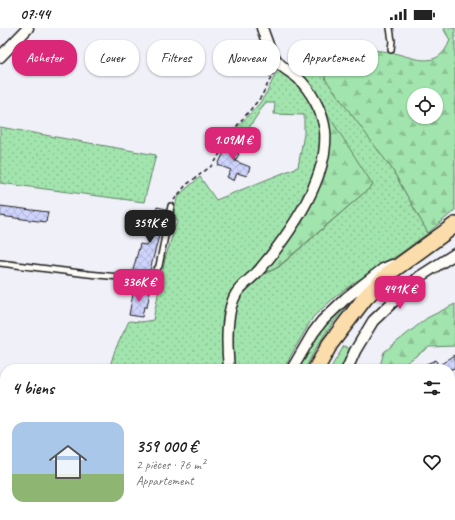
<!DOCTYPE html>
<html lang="fr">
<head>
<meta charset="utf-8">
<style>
	body { margin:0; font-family:Caveat,sans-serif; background:#f2f2f2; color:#222; height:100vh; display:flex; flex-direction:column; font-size:15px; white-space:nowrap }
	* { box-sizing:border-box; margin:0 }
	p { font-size:13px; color:#767676 }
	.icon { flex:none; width:22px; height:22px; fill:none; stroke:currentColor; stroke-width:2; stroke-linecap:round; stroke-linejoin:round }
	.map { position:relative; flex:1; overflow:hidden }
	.sheet { position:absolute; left:0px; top:336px; width:455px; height:156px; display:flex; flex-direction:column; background:#fff; border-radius:16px 16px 0 0; box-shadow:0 1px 3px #0004 }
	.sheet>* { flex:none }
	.hud { position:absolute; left:12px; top:12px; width:431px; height:36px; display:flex; gap:8px }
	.controls { position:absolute; left:407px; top:60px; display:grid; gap:8px }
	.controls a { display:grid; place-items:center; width:36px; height:36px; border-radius:50%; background:#fff; box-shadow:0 1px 3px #0004; font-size:20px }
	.price { position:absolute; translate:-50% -34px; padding:0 9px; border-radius:8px; background:#db2777; color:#fff; font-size:13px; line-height:26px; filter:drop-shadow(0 1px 2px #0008) }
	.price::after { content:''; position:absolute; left:50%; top:24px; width:12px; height:9px; margin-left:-6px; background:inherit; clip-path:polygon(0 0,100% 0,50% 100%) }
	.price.on { background:#222; color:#fff }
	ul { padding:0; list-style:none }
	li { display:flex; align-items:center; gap:12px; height:100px; padding:0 12px }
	li span { display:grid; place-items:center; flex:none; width:112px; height:80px; border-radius:12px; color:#555 }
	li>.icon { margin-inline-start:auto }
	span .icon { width:48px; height:48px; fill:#fffc; stroke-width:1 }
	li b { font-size:17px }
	h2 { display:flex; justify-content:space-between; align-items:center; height:48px; padding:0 12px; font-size:17px }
	.chip { padding:0 14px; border-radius:16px; background:#fff; box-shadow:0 1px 3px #0004; font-size:14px; line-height:36px }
	.chip.on { background:#db2777; color:#fff }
	.status { display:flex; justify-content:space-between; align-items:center; height:28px; padding:0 20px; background:#fff; direction:ltr }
	.status svg { height:11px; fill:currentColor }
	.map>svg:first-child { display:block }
</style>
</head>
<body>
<div class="status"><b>07:44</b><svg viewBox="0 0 49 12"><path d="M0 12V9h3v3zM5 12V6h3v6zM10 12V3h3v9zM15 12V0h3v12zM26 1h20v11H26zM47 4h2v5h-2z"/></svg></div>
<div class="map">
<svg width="455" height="492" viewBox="0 0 455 492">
	<defs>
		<pattern id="green-dots" width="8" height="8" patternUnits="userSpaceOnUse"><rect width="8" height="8" fill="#a2e4ad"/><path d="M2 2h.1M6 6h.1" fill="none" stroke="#8bc394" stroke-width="1.8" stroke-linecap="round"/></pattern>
		<pattern id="forest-firs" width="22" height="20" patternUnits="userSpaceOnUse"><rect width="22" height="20" fill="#a2e4ad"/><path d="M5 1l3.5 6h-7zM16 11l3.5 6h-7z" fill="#8bc394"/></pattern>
		<pattern id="building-cross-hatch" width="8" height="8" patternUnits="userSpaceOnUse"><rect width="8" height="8" fill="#ced4fc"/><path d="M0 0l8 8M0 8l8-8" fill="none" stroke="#b0b5d7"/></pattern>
	</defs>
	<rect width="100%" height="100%" fill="#eff0f8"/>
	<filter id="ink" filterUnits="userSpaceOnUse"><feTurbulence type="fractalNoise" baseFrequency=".025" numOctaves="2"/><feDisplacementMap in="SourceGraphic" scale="8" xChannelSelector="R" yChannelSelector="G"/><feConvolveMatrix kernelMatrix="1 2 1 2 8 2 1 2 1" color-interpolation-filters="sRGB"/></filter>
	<g filter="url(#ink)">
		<path fill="url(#green-dots)" stroke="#5f8064" d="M322 36V40L392 141 428 205 401 225 355 254 336 268 313 289 290 329 285 341H233L231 318 233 289 241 267 258 249 279 239 373 157 295 44 298 42C308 44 313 41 322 36Z
			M282 42 287 44 311 72 320 101V125L309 161 279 213 228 270C222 293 222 317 223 341H109L115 322 129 293 141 294 153 292 165 231 177 193 174 183 177 171 181 165 200 149 216 172 298 139 304 106V87L274 86 275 75H265L245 106 233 104 259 76 267 64 277 43Z
			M0 99 156 127 144 174 0 155Z
			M345 277 347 278C330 297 316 318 305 341H296C310 317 324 295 345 277Z
			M0 448 5 449V487H64L62 492H0Z"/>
		<path fill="url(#forest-firs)" stroke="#5f8064" fill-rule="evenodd" d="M445 0H455V182L428 205 392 141 326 52 320 31C325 29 329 25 334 23 344 20 378 22 389 24 412 28 438 45 450 12L444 2ZM414 67H436V89H414Z
			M323 79 373 157 278 239 258 249C281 226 327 162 328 128 328 112 325 95 323 79Z
			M455 276V318L429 319 403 337 402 341H379L384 324 427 290Z
			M344 318 350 321 341 341H330Z
			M453 355H455V492H418L415 487H450V363Z
			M169 487H234L237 492H172Z
			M317 487H356L358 492H319Z"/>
		<path fill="url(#building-cross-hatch)" stroke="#1c1c1c" d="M231 109 239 112 235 124 239 126 235 133 250 139 247 148 237 145 234 153 227 149 231 142 218 137Z
			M0 178 48 184 46 194 0 188Z
			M157 179 166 181 149 246 133 242 140 216 146 217Z
			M134 261 150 264 147 279H144L142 289 129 287Z
			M455 327V340L452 341H414L436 332 438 338Z"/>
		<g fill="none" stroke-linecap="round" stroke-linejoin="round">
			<defs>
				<path id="service" d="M390 0 392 13 391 22
					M0 235 88 246 150 252 159 238 171 178"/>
				<path id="minor" d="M0 29 28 0
					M229 341C227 320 225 285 236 266 242 256 254 249 261 240 290 205 329 151 325 103 323 84 311 63 298 50 291 44 282 40 277 33 269 23 266 11 262 0
					M292 341 313 305 322 293 346 270 383 241 392 237
					M347 341 355 323 373 293 419 249 455 226
					M278 487 279 492
					M360 487 362 492"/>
				<path id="primary" d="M316 341 330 316 365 270 389 245 455 197
					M303 487 305 492"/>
			</defs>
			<use href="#service" stroke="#1c1c1c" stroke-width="8"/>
			<use href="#minor" stroke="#1c1c1c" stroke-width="13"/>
			<use href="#primary" stroke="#1c1c1c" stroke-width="18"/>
			<path stroke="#1c1c1c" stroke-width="1.5" stroke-dasharray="4 3" stroke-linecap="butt" d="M174 172 186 157 214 136 231 105 261 69 274 44"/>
			<use href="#service" stroke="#fdfcf7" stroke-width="5"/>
			<use href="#minor" stroke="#fdfcf7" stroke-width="10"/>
			<use href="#primary" stroke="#faddab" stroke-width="15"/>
		</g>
	</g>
</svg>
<div class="controls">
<a><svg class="icon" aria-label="locate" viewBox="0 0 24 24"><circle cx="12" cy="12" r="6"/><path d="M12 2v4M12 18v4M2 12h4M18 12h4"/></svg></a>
</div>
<b class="price" style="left:233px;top:133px">1.09M €</b>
<b class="price on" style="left:150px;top:216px">359K €</b>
<b class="price" style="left:139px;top:275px">336K €</b>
<b class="price" style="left:400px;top:282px">441K €</b>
<div class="hud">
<a class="chip on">Acheter</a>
<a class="chip">Louer</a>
<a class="chip">Filtres</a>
<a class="chip">Nouveau</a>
<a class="chip">Appartement</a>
</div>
<section class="sheet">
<h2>4 biens<svg class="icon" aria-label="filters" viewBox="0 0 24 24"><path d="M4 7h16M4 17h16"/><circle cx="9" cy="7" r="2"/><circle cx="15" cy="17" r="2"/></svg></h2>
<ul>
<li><span style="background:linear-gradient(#a9c7e8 65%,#8fb573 0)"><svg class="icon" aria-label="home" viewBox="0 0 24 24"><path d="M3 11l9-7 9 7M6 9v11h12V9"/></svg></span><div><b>359 000 €</b><p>2 pièces · 76 m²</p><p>Appartement</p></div><svg class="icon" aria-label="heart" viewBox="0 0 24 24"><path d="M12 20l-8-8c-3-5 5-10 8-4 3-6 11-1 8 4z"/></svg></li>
</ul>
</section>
</div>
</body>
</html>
